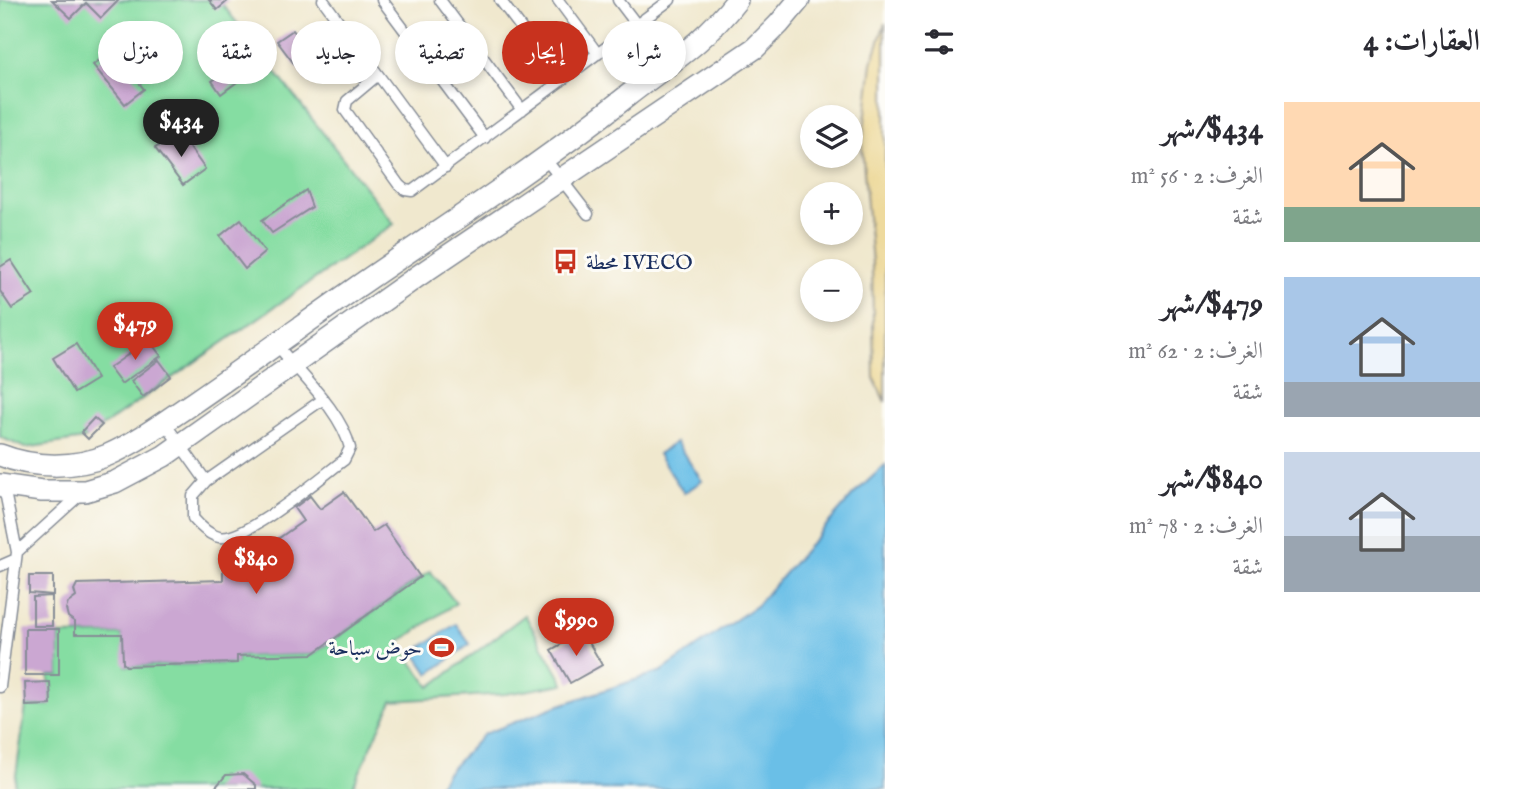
<!DOCTYPE html>
<html lang="ar">
<head>
<meta charset="utf-8">
<style>
	body { margin:0; font-family:"IM FELL English",Amiri,serif; background:#f7f7f7; color:#2b2b33; direction:rtl; height:100vh; display:flex; flex-direction:column; font-size:26px; white-space:nowrap }
	* { box-sizing:border-box; margin:0 }
	p { font-size:23px; color:#7c7c81 }
	.icon { flex:none; width:38px; height:38px; fill:none; stroke:currentColor; stroke-width:2; stroke-linecap:round; stroke-linejoin:round }
	.map { position:relative; flex:1; overflow:hidden; direction:ltr }
	.drawer { display:flex; flex-direction:column; background:#fff; width:630px }
	.drawer>* { flex:none }
	.top-card { position:absolute; left:21px; top:21px; width:665px; height:63px; direction:rtl; display:flex; gap:14px }
	.controls { position:absolute; left:800px; top:105px; display:grid; gap:14px }
	.controls a { display:grid; place-items:center; width:63px; height:63px; border-radius:50%; background:#fff; box-shadow:0 4px 10px #0003; font-size:35px }
	.price { position:absolute; translate:-50% -60px; padding:0 16px; border-radius:24px; background:#c8321e; color:#fff; font-size:23px; line-height:46px; filter:drop-shadow(0 2px 4px #0008) }
	.price::after { content:''; position:absolute; left:50%; top:42px; width:21px; height:16px; margin-left:-10px; background:inherit; clip-path:polygon(0 0,100% 0,50% 100%) }
	.price.active { background:#222; color:#fff }
	ul { padding:0; list-style:none }
	li { display:flex; align-items:center; gap:21px; height:175px; padding:0 35px }
	li span { display:grid; place-items:center; flex:none; width:196px; height:140px; border-radius:0px; color:#555 }
	li>.icon { margin-inline-start:auto }
	span .icon { width:84px; height:84px; fill:#fffc; stroke-width:1 }
	li b { font-size:30px }
	h2 { display:flex; justify-content:space-between; align-items:center; height:84px; padding:0 35px; font-size:30px }
	.tag { padding:0 24px; border-radius:32px; background:#fff; box-shadow:0 4px 10px #0003; font-size:24px; line-height:63px }
	.tag.active { background:#c8321e; color:#fff }
	main { display:flex; flex:1; min-height:0 }
	.map>svg:first-child { display:block }
</style>
</head>
<body>
<main>
<section class="drawer">
<h2>العقارات: 4<svg class="icon" aria-label="filters" viewBox="0 0 24 24"><path d="M4 7h16M4 17h16"/><circle cx="9" cy="7" r="2"/><circle cx="15" cy="17" r="2"/></svg></h2>
<ul>
<li><span style="background:linear-gradient(#ffd9b3 75%,#7fa58c 0)"><svg class="icon" aria-label="home" viewBox="0 0 24 24"><path d="M3 11l9-7 9 7M6 9v11h12V9"/></svg></span><div><b>$434/شهر</b><p>الغرف: 2 · 56 m²</p><p>شقة</p></div></li>
<li><span style="background:linear-gradient(#a9c7e8 75%,#9aa5b1 0)"><svg class="icon" aria-label="home" viewBox="0 0 24 24"><path d="M3 11l9-7 9 7M6 9v11h12V9"/></svg></span><div><b>$479/شهر</b><p>الغرف: 2 · 62 m²</p><p>شقة</p></div></li>
<li><span style="background:linear-gradient(#c9d6e8 60%,#9aa5b1 0)"><svg class="icon" aria-label="home" viewBox="0 0 24 24"><path d="M3 11l9-7 9 7M6 9v11h12V9"/></svg></span><div><b>$840/شهر</b><p>الغرف: 2 · 78 m²</p><p>شقة</p></div></li>
</ul>
</section>
<div class="map">
<svg width="885" height="789" viewBox="0 0 885 789">
	<rect width="100%" height="100%" fill="#fdfcf7"/>
	<filter id="ink" filterUnits="userSpaceOnUse"><feTurbulence type="fractalNoise" baseFrequency=".0143" numOctaves="2"/><feDisplacementMap in="SourceGraphic" scale="14" xChannelSelector="R" yChannelSelector="G"/><feConvolveMatrix kernelMatrix="1 2 1 2 8 2 1 2 1" color-interpolation-filters="sRGB"/></filter>
	<filter id="wash" filterUnits="userSpaceOnUse"><feTurbulence type="fractalNoise" baseFrequency=".00686" numOctaves="4" result="noise"/><feDisplacementMap in="SourceGraphic" scale="28" xChannelSelector="R" yChannelSelector="G"/><feGaussianBlur stdDeviation="1.57" result="paint"/><feColorMatrix in="noise" values="0 0 0 0 0 0 0 0 0 0 0 0 0 0 0 0 0 1.4 0 .05"/><feComposite in="paint" operator="in"/></filter>
	<g filter="url(#wash)">
		<rect width="100%" height="100%" fill="#f0e8ce"/>
		<path fill="#85dda2" stroke="#508680" stroke-width="2" d="M0 0H219L394 224 84 439 25 448 0 437Z
			M430 571 456 603 398 643 430 687 525 615 564 684 506 694 392 701 352 789H14L26 706 50 705 49 675H59V635L122 634 126 666 237 663V656L313 654Z"/>
		<path fill="#eeda9e" stroke="#84847e" stroke-width="2" d="M885 23V402L874 378 872 263 862 147 872 63Z"/>
		<path fill="#6abfe7" stroke="#4277a2" stroke-width="2" d="M676 442 702 481 684 493 658 454Z
			M885 465V789H436L446 774 484 734 554 707 662 671 757 605 853 495Z
			M456 624 470 644 429 674 414 652Z"/>
		<g id="blocks">
			<path fill="#cba7d2" d="M52 0H119L101 18 86 3 71 18Z
				M209 0H229L217 10Z
				M293 30 323 70 307 81 277 41Z
				M112 50 144 89 125 104 93 65Z
				M228 70 237 82 221 94 212 81Z
				M180 134 205 169 183 185 155 148Z
				M306 190 312 207 272 233 262 220Z
				M241 219 265 252 245 269 220 236Z
				M11 260 34 295 12 309 0 291V267Z
				M149 340 161 356 121 384 109 368Z
				M76 344 97 379 74 393 53 358Z
				M159 360 171 376 143 397 131 381Z
				M94 418 102 425 88 439 81 432Z
				M344 492 373 532 384 525 420 577 313 654 237 656V663L126 666 123 663 122 634H75V622L68 617 66 609 68 603 76 597 74 590 77 584 223 580V567H227L226 548 241 547 244 563 303 521 294 508 310 496 320 509Z
				M29 576H53V595L29 593Z
				M52 596V626H33V597Z
				M25 629H59V675H25Z
				M583 632 602 665 570 683 551 650Z
				M50 682 51 705 26 706 25 683Z
				M243 774 256 785V789H214L226 775Z"/>
		</g>
	</g>
	<g filter="url(#ink)">
		<use href="#blocks" fill-opacity="0" stroke="#868c96" stroke-width="2"/>
		<g fill="none" stroke-linecap="round" stroke-linejoin="round">
			<defs>
				<path id="service" d="M323 0 446 167
					M382 0 485 138
					M440 0 522 110
					M500 0 561 81
					M558 0 598 54
					M618 0 637 25
					M378 75 347 101 345 110 399 185 405 190 412 191 670 0
					M544 157 588 214
					M277 345C300 374 342 412 350 448L344 460C321 477 244 543 219 537 209 535 199 525 193 518V496L206 481 322 400
					M164 422 206 481
					M17 552 82 493
					M0 566 16 559
					M0 687 17 552 6 497 0 486"/>
				<path id="minor" d="M0 455C33 468 75 469 108 455 138 442 167 420 194 402 248 365 300 327 354 289 445 226 539 166 626 97 668 64 703 44 737 0
					M0 485 42 491H85L115 482 164 456 418 276 755 48 779 24 799 0"/>
			</defs>
			<use href="#service" stroke="#868c96" stroke-width="13"/>
			<use href="#minor" stroke="#868c96" stroke-width="24"/>
			<use href="#service" stroke="#fff" stroke-width="10"/>
			<use href="#minor" stroke="#fff" stroke-width="21"/>
		</g>
	</g>
	<defs>
		<symbol id="bus-bare" viewBox="-9 -9 18 18"><path d="M-5-6H5V4H4V6H2V4H-2V6H-4V4H-5ZM-3.5-4V0h7V-4ZM-3.5 1.2v1.5H-2V1.2ZM2 1.2v1.5H3.5V1.2Z" fill="#c8321e" stroke="#fdfcf7" stroke-width="2.5" paint-order="stroke"/></symbol>
		<symbol id="stadium-bare" viewBox="-9 -9 18 18"><path d="M0-5a6.5 5 0 1 0 0 10a6.5 5 0 1 0 0-10ZM-3.5-1.8h7v3.6h-7Z" fill="#c8321e" stroke="#fdfcf7" stroke-width="2.5" paint-order="stroke"/></symbol>
	</defs>
	<g fill-rule="evenodd">
		<use href="#bus-bare" x="548" y="244" width="35" height="35"/>
		<use href="#stadium-bare" x="424" y="630" width="35" height="35"/>
	</g>
	<g text-anchor="middle" stroke-width="6" stroke-linejoin="round" paint-order="stroke">
		<g font-size="21" fill="#1b2f5e" stroke="#fdfcf7" text-anchor="start">
			<text x="586" y="269">محطة IVECO</text>
			<text x="422" y="655" text-anchor="end">حوض سباحة</text>
		</g>
	</g>
</svg>
<div class="controls">
<a><svg class="icon" aria-label="layers" viewBox="0 0 24 24"><path d="M12 4l9 5-9 5-9-5zM3 14l9 5 9-5"/></svg></a>
<a>+</a>
<a>−</a>
</div>
<b class="price active" style="left:181px;top:159px">$434</b>
<b class="price" style="left:135px;top:362px">$479</b>
<b class="price" style="left:256px;top:596px">$840</b>
<b class="price" style="left:576px;top:658px">$990</b>
<div class="top-card">
<a class="tag">شراء</a>
<a class="tag active">إيجار</a>
<a class="tag">تصفية</a>
<a class="tag">جديد</a>
<a class="tag">شقة</a>
<a class="tag">منزل</a>
</div>
</div>
</main>
</body>
</html>
